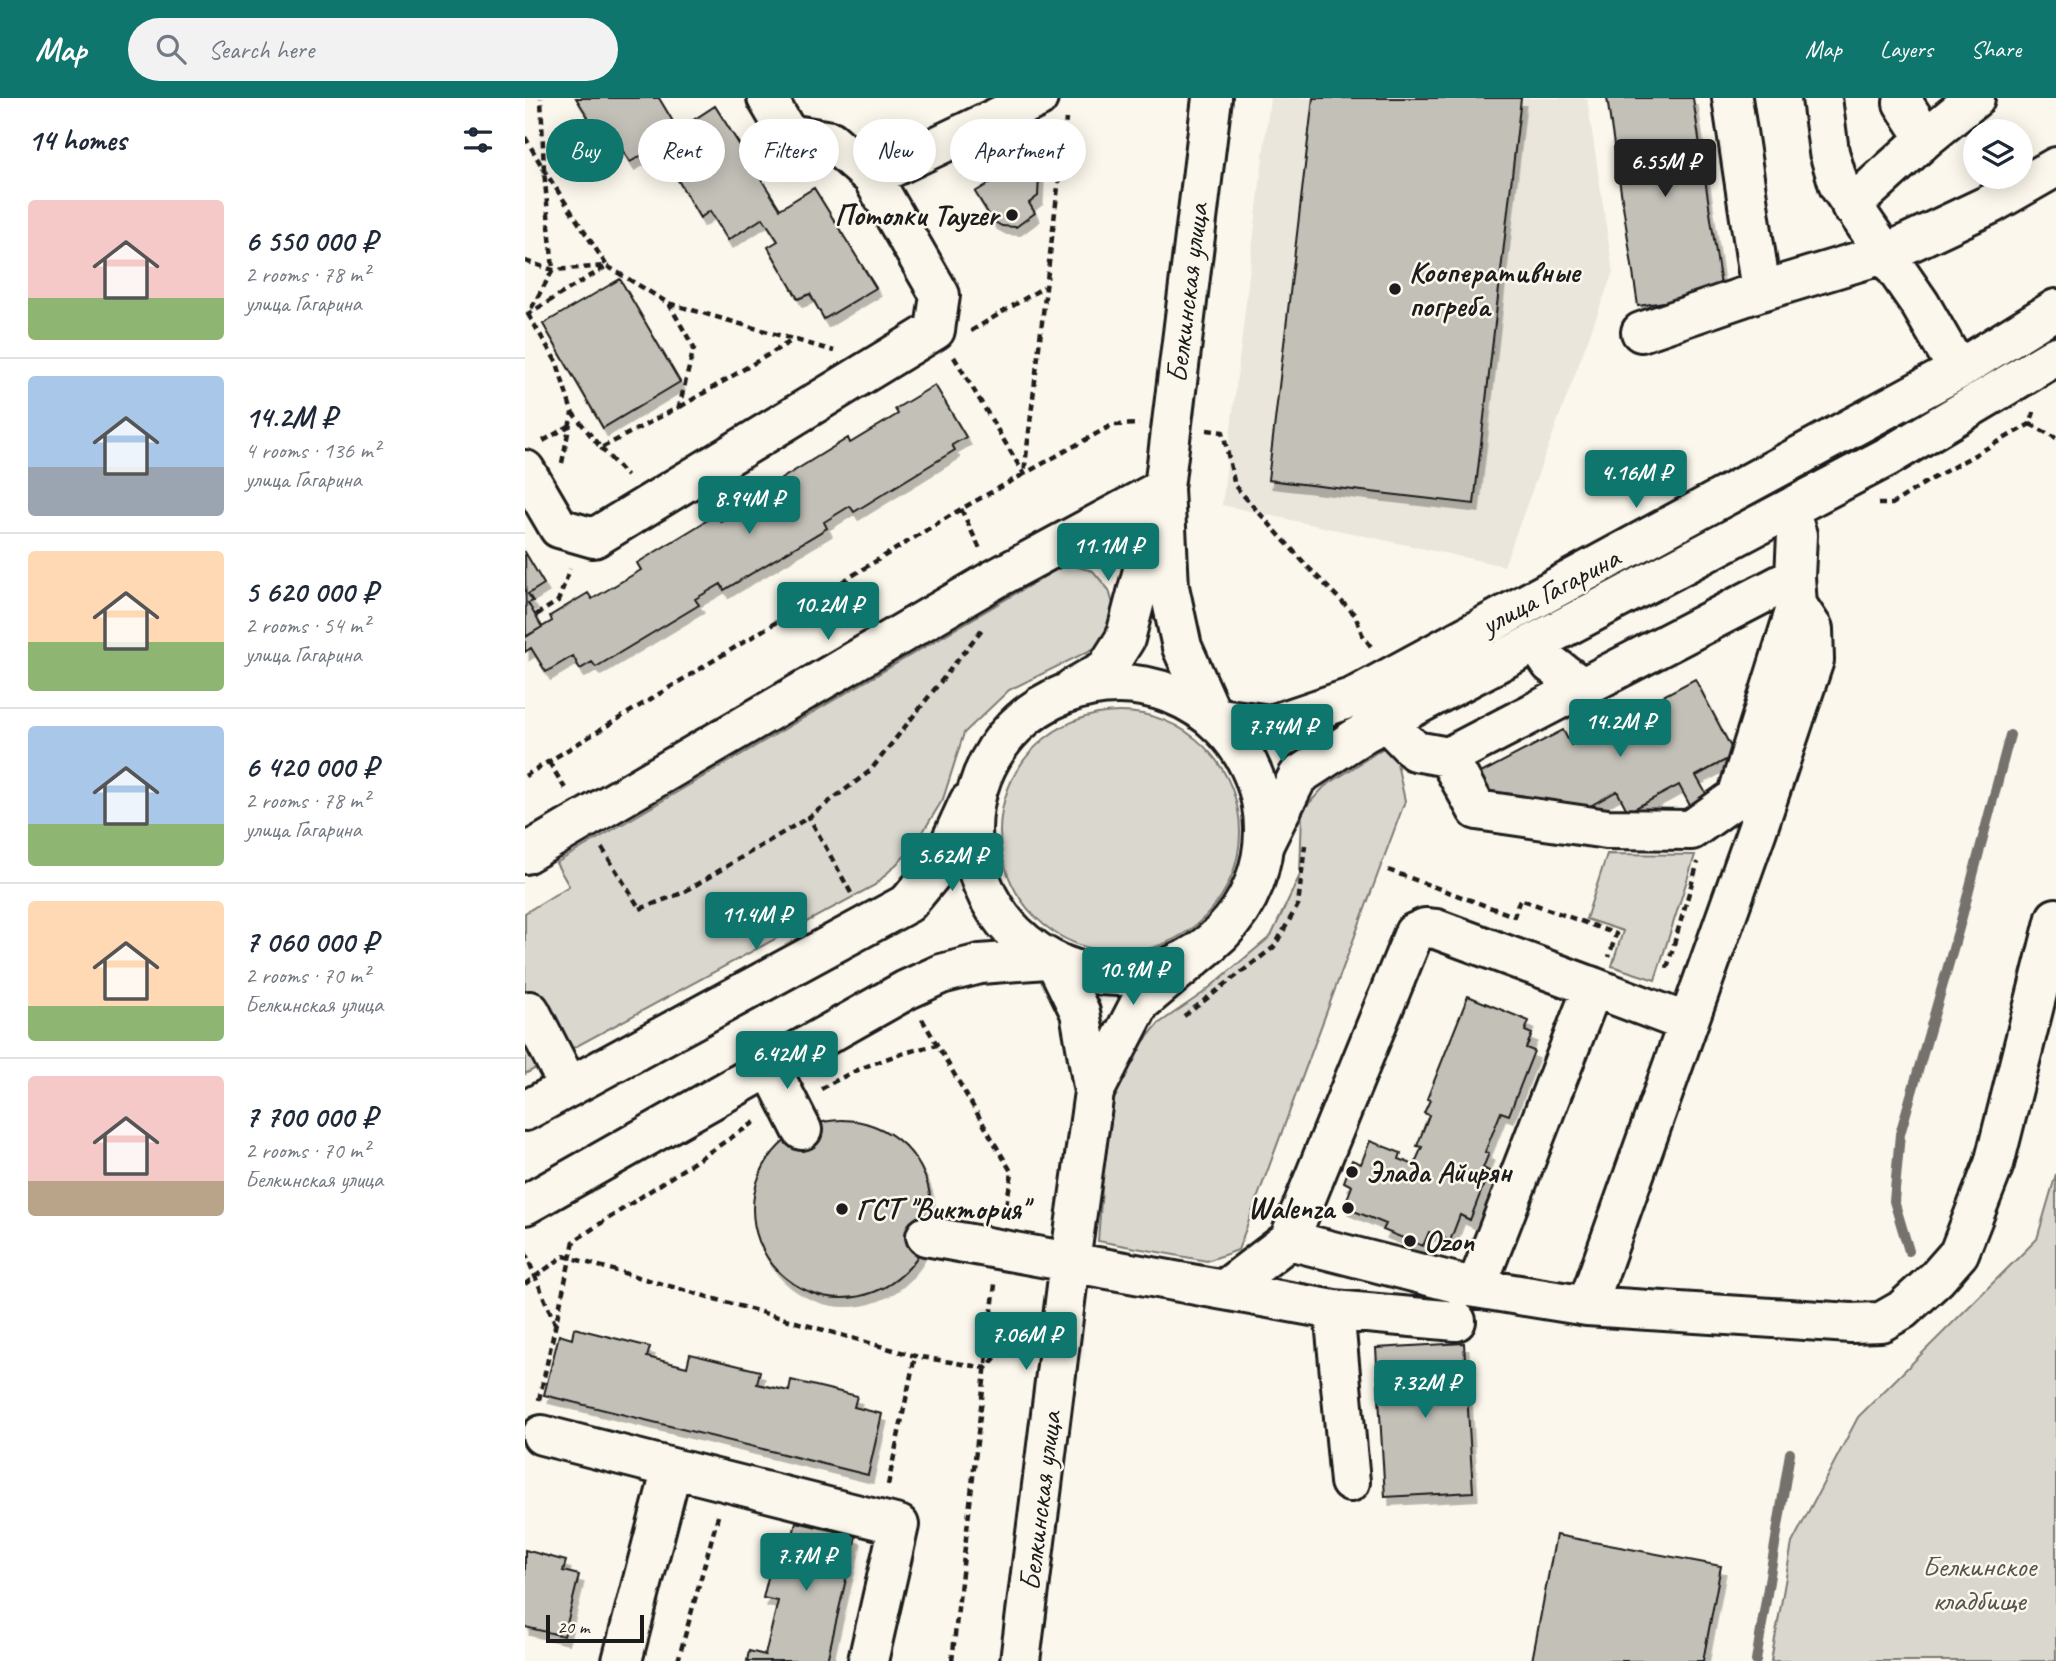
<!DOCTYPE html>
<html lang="en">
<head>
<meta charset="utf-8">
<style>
	body { margin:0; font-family:Caveat,sans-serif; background:#f2f2f3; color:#1f2937; height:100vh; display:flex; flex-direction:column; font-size:26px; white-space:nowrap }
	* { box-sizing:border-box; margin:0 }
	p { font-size:23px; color:#747a83 }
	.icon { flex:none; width:38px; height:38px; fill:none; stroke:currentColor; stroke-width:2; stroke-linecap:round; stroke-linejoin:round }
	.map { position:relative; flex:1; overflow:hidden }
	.drawer { display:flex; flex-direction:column; background:#fff; width:525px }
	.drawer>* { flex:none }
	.hud { position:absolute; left:21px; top:21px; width:665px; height:63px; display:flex; gap:14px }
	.buttons { position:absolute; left:1438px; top:21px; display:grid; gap:14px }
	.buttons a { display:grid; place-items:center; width:70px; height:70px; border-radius:50%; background:#fff; box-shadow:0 4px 18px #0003; font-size:35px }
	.scale { position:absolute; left:21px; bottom:18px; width:98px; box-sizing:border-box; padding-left:7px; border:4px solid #1c1c1c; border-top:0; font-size:19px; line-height:24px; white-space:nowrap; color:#1c1c1c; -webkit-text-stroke:5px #fbf7ec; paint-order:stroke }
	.price { position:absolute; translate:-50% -60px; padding:0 16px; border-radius:7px; background:#0f766e; color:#fff; font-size:23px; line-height:46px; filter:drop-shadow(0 2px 4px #0008) }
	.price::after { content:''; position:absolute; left:50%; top:42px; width:21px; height:16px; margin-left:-10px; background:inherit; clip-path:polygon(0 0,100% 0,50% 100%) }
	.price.on { background:#222; color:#fff }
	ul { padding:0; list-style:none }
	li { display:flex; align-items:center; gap:21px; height:175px; padding:0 28px }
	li+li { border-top:2px solid #e0e1e3 }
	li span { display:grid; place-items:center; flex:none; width:196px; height:140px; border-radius:7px; color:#555 }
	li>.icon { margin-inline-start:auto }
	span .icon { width:84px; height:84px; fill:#fffc; stroke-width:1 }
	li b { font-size:30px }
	h2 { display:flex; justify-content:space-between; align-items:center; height:84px; padding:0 28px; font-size:30px }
	.tag { padding:0 24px; border-radius:32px; background:#fff; box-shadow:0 4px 18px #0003; font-size:24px; line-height:63px }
	.tag.on { background:#0f766e; color:#fff }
	header { display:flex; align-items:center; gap:42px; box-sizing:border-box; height:98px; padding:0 35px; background:#0f766e; color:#fff }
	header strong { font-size:33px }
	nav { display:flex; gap:38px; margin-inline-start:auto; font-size:24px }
	.search { width:490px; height:63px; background:#f2f2f3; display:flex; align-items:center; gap:18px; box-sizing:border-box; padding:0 24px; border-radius:38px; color:#747a83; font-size:26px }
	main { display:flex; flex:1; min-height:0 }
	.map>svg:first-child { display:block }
</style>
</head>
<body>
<header>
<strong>Map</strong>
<div class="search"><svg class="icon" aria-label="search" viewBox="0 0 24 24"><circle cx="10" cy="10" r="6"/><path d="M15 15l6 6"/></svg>Search here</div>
<nav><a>Map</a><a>Layers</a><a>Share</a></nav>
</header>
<main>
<section class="drawer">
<h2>14 homes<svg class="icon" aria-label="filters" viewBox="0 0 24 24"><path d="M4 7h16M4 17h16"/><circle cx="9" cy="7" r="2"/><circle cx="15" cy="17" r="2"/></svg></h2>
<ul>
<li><span style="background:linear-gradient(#f6c9c9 70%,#8fb573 0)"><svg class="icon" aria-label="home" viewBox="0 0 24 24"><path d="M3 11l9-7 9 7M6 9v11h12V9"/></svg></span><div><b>6 550 000 ₽</b><p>2 rooms · 78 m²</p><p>улица Гагарина</p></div></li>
<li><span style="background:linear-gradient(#a9c7e8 65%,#9aa5b1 0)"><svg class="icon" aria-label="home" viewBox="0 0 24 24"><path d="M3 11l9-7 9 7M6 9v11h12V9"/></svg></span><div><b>14.2M ₽</b><p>4 rooms · 136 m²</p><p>улица Гагарина</p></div></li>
<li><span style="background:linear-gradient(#ffd9b3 65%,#8fb573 0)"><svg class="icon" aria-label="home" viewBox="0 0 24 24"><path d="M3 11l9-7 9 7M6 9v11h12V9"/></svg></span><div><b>5 620 000 ₽</b><p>2 rooms · 54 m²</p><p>улица Гагарина</p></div></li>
<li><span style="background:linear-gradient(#a9c7e8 70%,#8fb573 0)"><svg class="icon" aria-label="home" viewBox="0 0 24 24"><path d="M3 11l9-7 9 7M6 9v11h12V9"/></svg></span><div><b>6 420 000 ₽</b><p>2 rooms · 78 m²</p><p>улица Гагарина</p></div></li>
<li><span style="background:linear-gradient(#ffd9b3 75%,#8fb573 0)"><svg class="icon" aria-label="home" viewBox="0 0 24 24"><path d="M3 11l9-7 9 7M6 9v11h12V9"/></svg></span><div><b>7 060 000 ₽</b><p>2 rooms · 70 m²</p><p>Белкинская улица</p></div></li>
<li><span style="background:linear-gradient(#f6c9c9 75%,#b9a48a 0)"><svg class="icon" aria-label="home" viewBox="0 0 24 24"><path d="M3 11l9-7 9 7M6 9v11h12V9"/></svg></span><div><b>7 700 000 ₽</b><p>2 rooms · 70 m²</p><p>Белкинская улица</p></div></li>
</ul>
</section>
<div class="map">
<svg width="1531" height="1563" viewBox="0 0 1531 1563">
	<defs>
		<filter id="shadow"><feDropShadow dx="4.5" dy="8" stdDeviation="0" flood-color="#0004"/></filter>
	</defs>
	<rect width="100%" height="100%" fill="#fbf7ec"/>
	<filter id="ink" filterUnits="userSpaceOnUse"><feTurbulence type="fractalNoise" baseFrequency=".0143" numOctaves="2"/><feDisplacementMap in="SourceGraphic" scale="14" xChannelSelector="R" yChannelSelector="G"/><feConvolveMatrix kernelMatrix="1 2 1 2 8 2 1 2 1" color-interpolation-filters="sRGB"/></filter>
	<g filter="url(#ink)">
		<path fill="#eae6dc" d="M745 0H1062L1088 174 979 468 697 407Z"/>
		<path fill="#dad7ce" stroke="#7b7a75" stroke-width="2" d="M541 466 568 473 584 492 590 513 587 533 572 549 484 592 439 635 418 701 388 750 350 787 0 976V815L44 788 31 765Z
			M475 734a120 120 0 1 1 240 0a120 120 0 1 1-240 0Z
			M860 649 869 651 880 703 713 1152 682 1163 573 1143 578 1077 593 975 633 926 678 895 746 838 775 777 777 713 799 689Z
			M1082 756 1170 757 1130 882 1087 868 1098 833 1061 821Z
			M1531 1076V1563H1246L1267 1445 1333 1319 1512 1141Z"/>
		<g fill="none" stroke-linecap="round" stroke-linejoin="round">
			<path stroke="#74726e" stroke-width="10" d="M1384 1153 1369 1103 1375 1036 1434 830 1485 637
				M1231 1563 1265 1355"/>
		</g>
		<path fill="#c3c0b8" stroke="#1c1c1c" stroke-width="2" filter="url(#shadow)" d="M51 0H134L153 32 190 8 255 111 289 90 351 190 299 221 285 196 273 201 243 149 253 143 238 120 203 142 185 113 175 120 146 70 156 62 142 43 105 64 87 37 78 43Z
			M788 0H996L949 406 743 382Z
			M1082 0H1168L1197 195 1113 208Z
			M512 56 514 78 513 98 504 105 510 115 491 129 477 128 468 123 450 94Z
			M95 181 155 284 78 330 18 226Z
			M410 287 441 339 427 347 430 352 329 414 325 408 299 424 302 430 199 492 196 486 170 501 174 507 71 569 67 564 55 571 48 558 21 574 6 550 0 554V539L27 523 25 518 63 495 67 501 116 472 112 465 191 417 196 424 245 393 243 389 323 340 325 345 373 316 370 311Z
			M0 454 19 486 3 496 8 503 3 505 17 529 1 539Z
			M1170 581 1210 657 1171 678 1187 706 1169 715 1154 687 1103 714 1092 693 1051 716 968 702 954 676 1038 632 1046 647Z
			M943 898 1004 923 1000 933 1007 936 1001 950 1009 953 984 1017 976 1014 960 1054 964 1055 958 1070 964 1073 945 1122 935 1117 925 1143 904 1134 898 1148 858 1132 861 1126 819 1109 827 1088 819 1084 827 1062 836 1066 845 1043 876 1055 874 1061 889 1067 897 1049 892 1048 904 1017 899 1015 905 1002 902 1001Z
			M228 1111a89 89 0 1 1 178 0a89 89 0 1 1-178 0Z
			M49 1230 125 1249 122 1259 162 1269 165 1256 235 1273 232 1286 264 1293 266 1282 332 1298 329 1309 357 1316 343 1377 19 1297 34 1237 47 1241Z
			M939 1245 948 1394 860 1399 851 1250Z
			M271 1424 331 1438 302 1563H222L224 1553 240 1557 253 1503 238 1500 253 1439 267 1442Z
			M1031 1437 1196 1468 1178 1563H1007Z
			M0 1452 41 1463 38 1473 54 1477 39 1538 0 1529Z"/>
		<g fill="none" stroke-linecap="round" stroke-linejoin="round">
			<defs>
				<path id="minor" d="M242 0 263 36 306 43 347 79
					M1297 0 1304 54 1314 88 1395 206 1433 272
					M1379 0 1378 5 1401 40
					M1326 108 1401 40 1450 0
					M1236 193 1362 155 1468 105 1531 69
					M1116 234 1236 193 1207 0
					M0 372 34 430 69 440 410 232 415 197 347 79 513 0
					M1011 544 1026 566 1057 589
					M688 619 746 627 829 599 1433 272 1531 211
					M860 622 890 653 923 659 952 712 1082 731 1166 732 1212 699 1272 507 1270 479 1272 437 1264 412
					M923 659 1270 479
					M739 746 773 678 839 635 1362 359 1531 258
					M0 756 470 481 639 390
					M1068 889 1163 925
					M5 913 44 989
					M245 969 277 1032
					M569 994 615 905 684 847
					M401 1138 809 1212 825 1384
					M951 1190 1062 1208 1232 732 1289 562 1288 531 1272 507
					M699 1192 764 1142 889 835 900 830 911 831 1068 889 951 1190 764 1142
					M1062 1208 1326 1225 1356 1224 1377 1212 1412 1180 1434 1155 1469 1066 1531 820
					M809 1212 931 1223
					M17 1337 147 1370
					M97 1563 147 1370 374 1427 343 1563
					M495 1563 545 1164 569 994 555 914 531 865"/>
				<path id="major" d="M687 0 639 390 644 489 657 549 688 619
					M447 732a146 146 0 1 1 292 0a146 146 0 1 1-292 0Z
					M548 590 581 571 600 541 630 426
					M0 1013 383 805 416 765 444 704
					M0 1107 381 892 416 876 455 866 521 861"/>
			</defs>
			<use href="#minor" stroke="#1c1c1c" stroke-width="44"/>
			<use href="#major" stroke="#1c1c1c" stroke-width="44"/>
			<path stroke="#1c1c1c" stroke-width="4.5" stroke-dasharray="7 5" stroke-linecap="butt" d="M0 39 19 72 82 168 3 216 28 172 19 72 16 0
				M0 163 28 172 82 168 143 205 309 253
				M3 216 32 265 47 314 76 350 154 309 169 250 144 206
				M446 233 519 189
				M429 259 499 376 587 327 614 326
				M155 309 268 242
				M1505 326 1531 340
				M682 332 698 334 710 388 783 469 830 517 837 536 847 550
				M18 343 44 328
				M76 350 102 378
				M37 365 47 315
				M1353 406H1367L1403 383 1505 326 1509 314
				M436 411 455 451
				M11 517 33 503 45 471
				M24 664 41 692
				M0 678 436 411 499 376 541 21
				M77 750 115 811 157 795 284 719
				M863 772 989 818 995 801 1091 836 1084 859
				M326 795 284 719 345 673 458 530
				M1142 870 1173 764
				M659 918 749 849 773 807 780 747
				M397 921 487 1075 479 1118
				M296 991C333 969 370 956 412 947
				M0 1154 30 1226
				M0 1186 39 1158 390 1258 461 1270 501 1225
				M14 1302 49 1143 233 1022
				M363 1387 390 1258
				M153 1563 193 1418
				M427 1563 470 1186"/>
			<use href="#minor" stroke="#fbf7ec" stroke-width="38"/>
			<use href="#major" stroke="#fbf7ec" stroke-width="38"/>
		</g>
	</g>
	<g fill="#1c1c1c" stroke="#fbf7ec" stroke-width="2.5">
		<circle cx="487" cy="117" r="7"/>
		<circle cx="870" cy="191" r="7"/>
		<circle cx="827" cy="1074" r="7"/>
		<circle cx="823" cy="1110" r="7"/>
		<circle cx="317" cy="1111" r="7"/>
		<circle cx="885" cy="1143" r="7"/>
	</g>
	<g text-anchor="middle" stroke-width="5" stroke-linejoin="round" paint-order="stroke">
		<g font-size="30" font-weight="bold" fill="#1c1c1c" stroke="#fbf7ec" text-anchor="start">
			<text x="473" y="127" text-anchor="end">Потолки Tayzer</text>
			<text x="884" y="184">Кооперативные<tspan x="884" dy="34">погреба</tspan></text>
			<text x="841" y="1084">Элада Айирян</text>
			<text x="809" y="1120" text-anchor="end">Walenza</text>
			<text x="331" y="1121">ГСТ "Виктория"</text>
			<text x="899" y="1153">Ozon</text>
		</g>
		<g font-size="30" fill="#1c1c1c" stroke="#fbf7ec">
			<text transform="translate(662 195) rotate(-83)" y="10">Белкинская улица</text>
			<text transform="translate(1025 493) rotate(-28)" y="10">улица Гагарина</text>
			<text transform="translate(515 1403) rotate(-83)" y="10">Белкинская улица</text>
		</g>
		<g font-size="30" fill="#555451" stroke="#fbf7ec">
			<text x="1454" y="1478">Белкинское<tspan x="1454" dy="34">кладбище</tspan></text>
		</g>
	</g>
</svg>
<div class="buttons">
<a><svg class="icon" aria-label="layers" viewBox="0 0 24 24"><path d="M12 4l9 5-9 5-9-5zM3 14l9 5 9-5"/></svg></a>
</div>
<div class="scale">20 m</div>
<b class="price on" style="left:1140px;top:101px">6.55M ₽</b>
<b class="price" style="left:1111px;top:412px">4.16M ₽</b>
<b class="price" style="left:224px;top:438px">8.94M ₽</b>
<b class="price" style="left:583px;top:485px">11.1M ₽</b>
<b class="price" style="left:303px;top:544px">10.2M ₽</b>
<b class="price" style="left:1095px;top:661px">14.2M ₽</b>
<b class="price" style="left:757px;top:666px">7.74M ₽</b>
<b class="price" style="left:427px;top:795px">5.62M ₽</b>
<b class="price" style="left:231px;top:854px">11.4M ₽</b>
<b class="price" style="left:608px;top:909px">10.9M ₽</b>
<b class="price" style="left:262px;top:993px">6.42M ₽</b>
<b class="price" style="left:501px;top:1274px">7.06M ₽</b>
<b class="price" style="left:900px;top:1322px">7.32M ₽</b>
<b class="price" style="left:281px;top:1495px">7.7M ₽</b>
<div class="hud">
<a class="tag on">Buy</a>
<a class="tag">Rent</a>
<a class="tag">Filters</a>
<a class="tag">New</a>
<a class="tag">Apartment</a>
</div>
</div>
</main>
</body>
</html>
